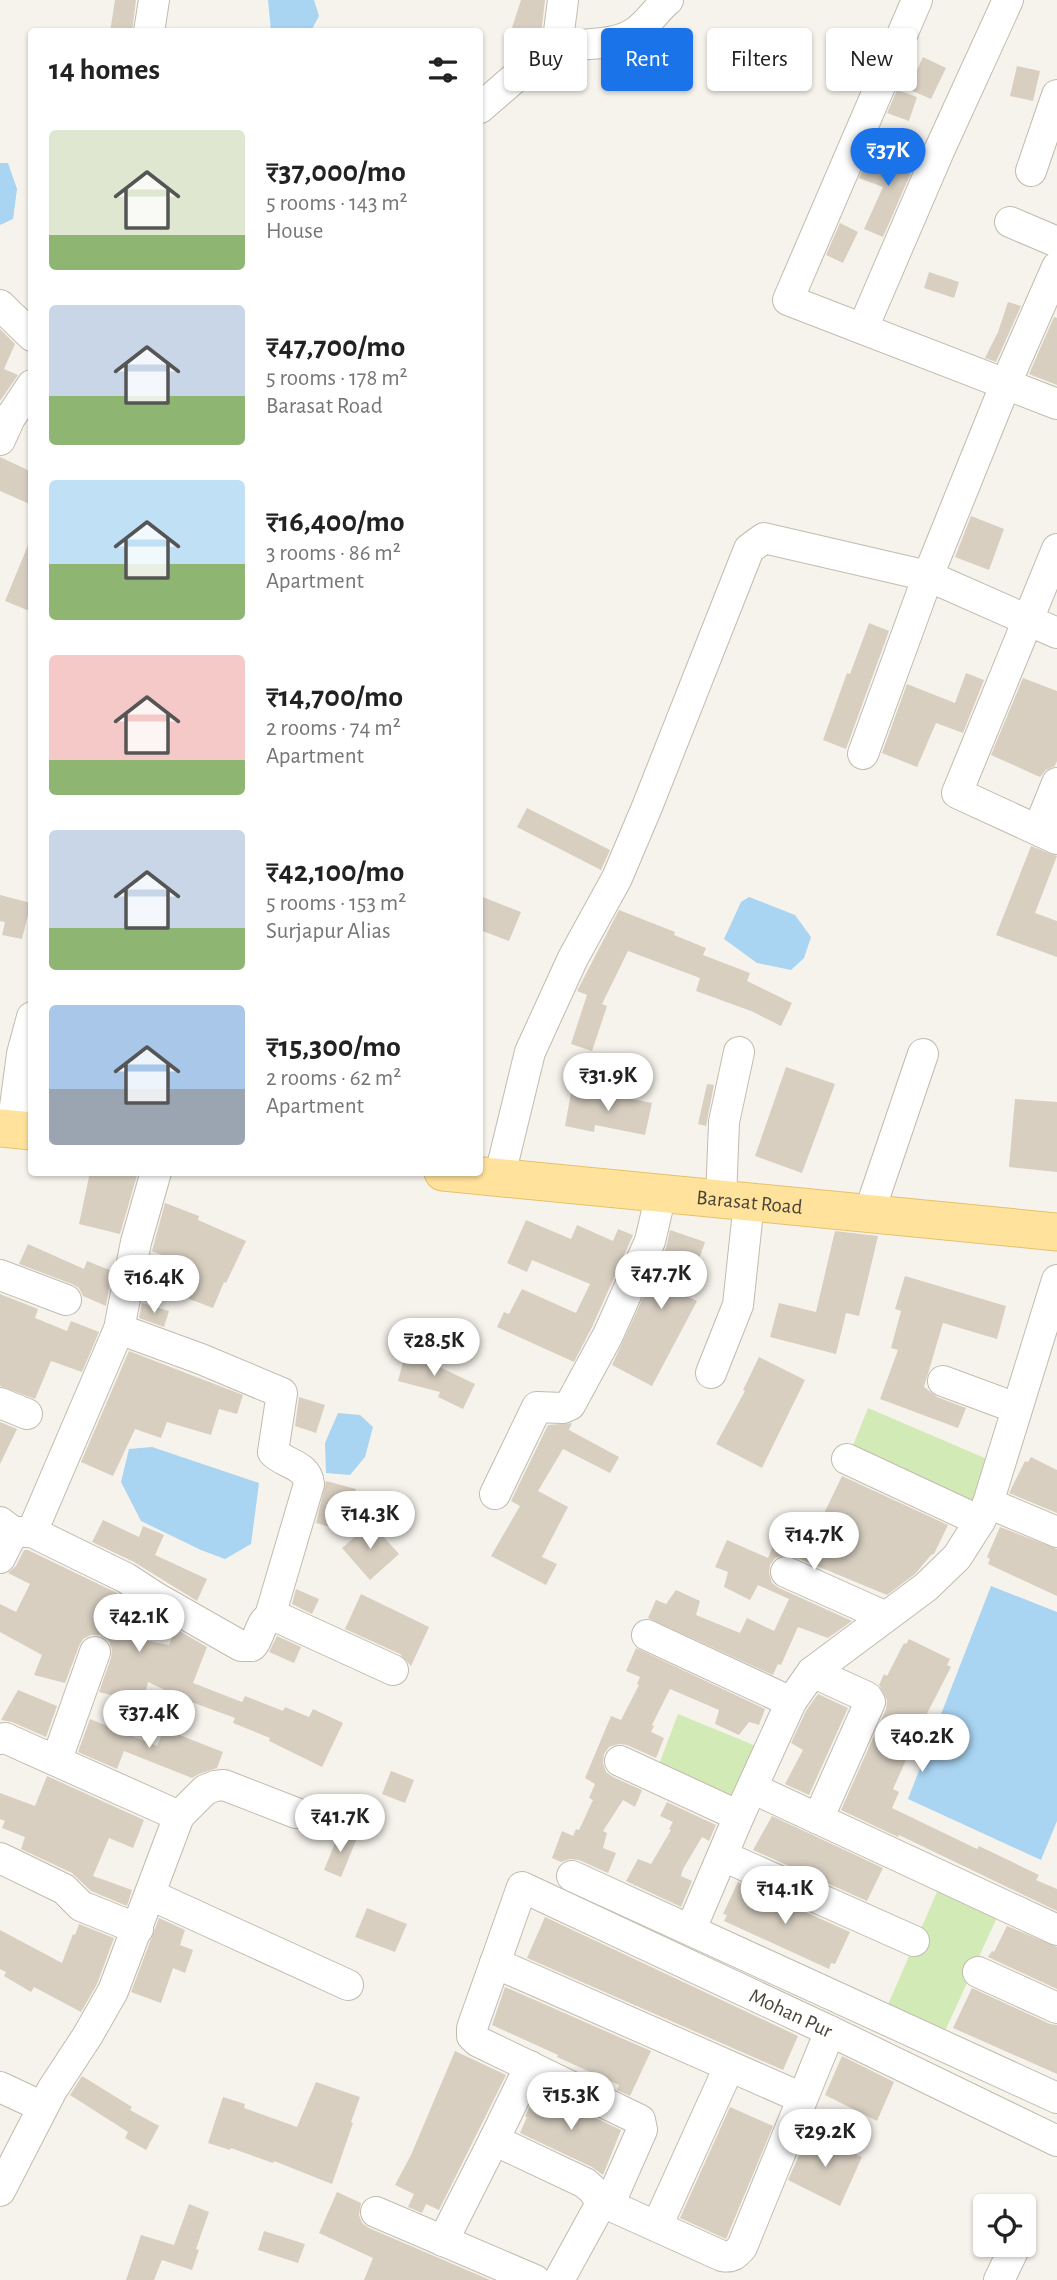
<!DOCTYPE html>
<html lang="en">
<head>
<meta charset="utf-8">
<style>
	body { margin:0; font-family:"Alegreya Sans",sans-serif; background:#f2f2f2; color:#222; height:100vh; display:flex; flex-direction:column; font-size:26px; white-space:nowrap }
	* { box-sizing:border-box; margin:0 }
	p { font-size:23px; color:#767676 }
	.icon { flex:none; width:38px; height:38px; fill:none; stroke:currentColor; stroke-width:2; stroke-linecap:round; stroke-linejoin:round }
	.map { position:relative; flex:1; overflow:hidden }
	.drawer { position:absolute; left:28px; top:28px; width:455px; height:1148px; display:flex; flex-direction:column; background:#fff; border-radius:7px; box-shadow:0 2px 5px #0004 }
	.drawer>* { flex:none }
	.top-card { position:absolute; left:504px; top:28px; width:448px; height:63px; display:flex; gap:14px }
	.tools { position:absolute; left:973px; top:2194px; display:grid; gap:14px }
	.tools a { display:grid; place-items:center; width:63px; height:63px; border-radius:7px; background:#fff; box-shadow:0 2px 5px #0004; font-size:35px }
	.price { position:absolute; translate:-50% -60px; padding:0 16px; border-radius:24px; background:#fff; color:#222; font-size:23px; line-height:46px; filter:drop-shadow(0 2px 4px #0008) }
	.price::after { content:''; position:absolute; left:50%; top:42px; width:21px; height:16px; margin-left:-10px; background:inherit; clip-path:polygon(0 0,100% 0,50% 100%) }
	.price.selected { background:#1a73e8; color:#fff }
	ul { padding:0; list-style:none }
	li { display:flex; align-items:center; gap:21px; height:175px; padding:0 21px }
	li span { display:grid; place-items:center; flex:none; width:196px; height:140px; border-radius:7px; color:#555 }
	li>.icon { margin-inline-start:auto }
	span .icon { width:84px; height:84px; fill:#fffc; stroke-width:1 }
	li b { font-size:30px }
	h2 { display:flex; justify-content:space-between; align-items:center; height:84px; padding:0 21px; font-size:30px }
	.pill { padding:0 24px; border-radius:7px; background:#fff; box-shadow:0 2px 5px #0004; font-size:24px; line-height:63px }
	.pill.selected { background:#1a73e8; color:#fff }
	.map>svg:first-child { display:block }
</style>
</head>
<body>
<div class="map">
<svg width="1057" height="2280" viewBox="0 0 1057 2280">
	<rect width="100%" height="100%" fill="#f6f3ec"/>
	<path fill="#d2eab5" d="M868 1408 994 1462 980 1512 849 1455Z
		M678 1714 761 1748 734 1807 655 1775Z
		M940 1885 999 1913 940 2042 883 2016Z"/>
	<path fill="#a9d4f2" d="M268 0H314L319 16 311 31H271Z
		M0 163H8L17 189 13 219 0 225Z
		M749 897 795 915 811 937 804 958 791 970 757 963 724 939 741 902Z
		M338 1413 360 1415 373 1427 365 1457 350 1475 326 1473 325 1443Z
		M152 1447 259 1483 251 1544 225 1559 201 1550 141 1521 121 1482 129 1449Z
		M991 1586 1057 1612V1821L1041 1860 908 1799Z"/>
	<path fill="#d8cfc1" d="M115 0H136L132 32H110Z
		M521 0H545L541 34 528 43 509 37Z
		M923 57 946 68 931 99 908 89Z
		M1017 66 1040 71 1033 101 1010 96Z
		M897 90 917 97 909 121 887 113Z
		M899 146 919 154 883 237 864 229 883 187 859 178 866 162 890 171Z
		M840 223 858 232 843 263 826 255Z
		M929 272 959 282 954 298 924 288Z
		M1008 302 1021 306 996 362 985 358 998 332Z
		M1054 317 1057 318V385L1029 374Z
		M0 329 15 344 4 369 18 375 0 401Z
		M0 457 32 472V505L0 491Z
		M971 516 1004 529 989 570 955 557Z
		M31 538H32V612L5 601Z
		M869 623 889 631 846 749 823 740 847 673 850 674Z
		M966 673 984 680 963 733 936 723 917 767 882 753 907 684 955 703Z
		M1023 678 1057 691V761L1055 766 1046 770 1040 777 991 755Z
		M527 808 610 850 601 870 517 827Z
		M1031 846 1057 856 1035 913 1057 921V957L996 935Z
		M0 895 31 903 22 939 2 935 5 922 0 921Z
		M480 896 521 912 509 941 480 930Z
		M619 910 675 932 674 935 706 948 703 955 750 973 747 981 792 1003 781 1026 751 1011 696 991 700 978 628 951 602 1004 607 1006 592 1051 571 1044 587 995 577 991Z
		M786 1067 835 1084 802 1173 755 1156Z
		M707 1084 714 1085 706 1126 698 1124Z
		M571 1093 607 1099 608 1094 652 1103 645 1135 595 1125 594 1132 565 1126Z
		M1015 1099 1057 1102V1172L1009 1167Z
		M90 1172H138L120 1234 79 1224Z
		M165 1203 199 1216 198 1220 246 1241 226 1283 224 1282 213 1308 179 1295 189 1268 187 1265 152 1251Z
		M526 1220 571 1239 577 1225 613 1241 618 1229 633 1235 592 1327 574 1362 497 1327 504 1312 509 1314 522 1289 576 1313 590 1284 532 1260 527 1272 507 1263Z
		M670 1230 705 1242 686 1296 697 1301 652 1386 612 1365 666 1248Z
		M835 1231 878 1236 859 1316 846 1313 836 1354 770 1337 779 1303 816 1312Z
		M28 1244 84 1269 87 1261 112 1271 106 1306 83 1296 79 1288 72 1284 19 1264Z
		M905 1276 1006 1306 997 1339 943 1323 924 1387 937 1397 966 1408 958 1428 880 1399 898 1350 891 1348 901 1311 895 1309Z
		M0 1294 38 1309 35 1318 67 1331 71 1321 99 1332 82 1372 51 1361 35 1399 0 1386Z
		M142 1303 169 1311 164 1327 139 1318Z
		M407 1347 433 1354 431 1363 475 1384 463 1409 438 1397 440 1392 398 1381Z
		M129 1351 243 1395 237 1414 219 1409 211 1435 167 1422 161 1438 135 1429 113 1476 81 1462Z
		M759 1357 805 1380 762 1468 716 1444 745 1391 743 1390Z
		M299 1397 325 1405 316 1433 295 1426Z
		M0 1422 17 1429 0 1464Z
		M572 1423 569 1430 619 1457 610 1473 563 1449 538 1491 568 1507 542 1557 557 1564 546 1585 491 1556 520 1506 511 1501 548 1425Z
		M1031 1457 1057 1470V1513L1009 1493 1025 1461 1028 1462Z
		M842 1476 948 1525 934 1554 931 1555 915 1574 887 1595 793 1556 784 1555 775 1558 770 1565 769 1573 772 1583 779 1588 852 1621 828 1638 798 1627 781 1665 778 1664 773 1675 648 1618 656 1600 666 1604 676 1590 700 1601 696 1615 740 1633 747 1618 774 1631 789 1599 758 1585 750 1600 724 1587 728 1572 715 1567 727 1540 768 1558 778 1533 781 1534 784 1526 800 1533 803 1526 806 1527 810 1519 819 1524Z
		M326 1481 356 1489 345 1531 316 1523Z
		M103 1520 139 1537 143 1526 164 1535 155 1555 207 1579 197 1601 134 1562 92 1542Z
		M371 1523 399 1554 370 1580 342 1548Z
		M1000 1527 1057 1549V1596L988 1564 990 1559 987 1557Z
		M24 1550H28L117 1593 145 1611 133 1638 169 1645 176 1629 207 1647 193 1683 242 1702 245 1696 283 1711 285 1707 309 1717 313 1709 343 1723 322 1767 269 1741 270 1738 233 1723 235 1718 186 1700 148 1682 143 1703 99 1692 111 1658 112 1650 109 1641 100 1635H91L83 1639 79 1646 65 1683 34 1675 42 1655 0 1632V1604L16 1612 30 1584 8 1573 16 1566Z
		M296 1589 319 1599 312 1614 292 1604Z
		M361 1594 429 1627 411 1666 400 1654 345 1629Z
		M277 1636 301 1647 294 1663 269 1652Z
		M909 1639 950 1659 947 1665 951 1667 918 1731H919L893 1789 899 1792 892 1808 977 1849 979 1846 1039 1875 1036 1880 1057 1889V1911L899 1835 898 1837 841 1810 886 1709 887 1700 879 1685 884 1674 887 1676 904 1643 906 1644Z
		M636 1648 765 1709 759 1725 749 1722 739 1735 715 1724 719 1710 670 1689 652 1725 654 1726 651 1732 664 1738 656 1758 627 1745 619 1744 609 1747 604 1754 603 1763 606 1772 613 1777 642 1790 635 1807 623 1800 603 1831 607 1833 603 1848 616 1853 608 1873 579 1860 570 1859 561 1862 552 1858 562 1831 573 1836 576 1829 579 1830 593 1800 589 1798 595 1784 585 1778 611 1716 621 1720 639 1685 637 1684 640 1677 626 1671Z
		M18 1690 57 1706 46 1737 12 1722 1 1720Z
		M818 1694 848 1708 809 1795 785 1784 803 1750 791 1743 806 1711Z
		M90 1719 157 1746 164 1729 223 1752 217 1768 199 1774 192 1778 124 1751 117 1769 78 1752Z
		M391 1771 414 1780 405 1803 382 1794Z
		M47 1776 144 1820 133 1848 109 1838 93 1876 132 1890 127 1906 91 1891 72 1873 21 1849 25 1837 2 1828 5 1821 0 1819V1793L35 1806Z
		M667 1802 716 1825 709 1841 702 1837 683 1869 681 1876 692 1881 681 1907 626 1881 638 1859 651 1864 671 1830 669 1829 673 1822 660 1816Z
		M772 1816 883 1868 867 1901 753 1850Z
		M340 1831 357 1838 341 1877 324 1870Z
		M738 1882 850 1932 835 1964 831 1963 829 1969 724 1921 727 1915 723 1914Z
		M367 1908 407 1924 395 1952 355 1937Z
		M545 1917 798 2036 783 2070 527 1958Z
		M159 1918 185 1930 180 1945 193 1950 185 1973 173 1968 161 2003 131 1992Z
		M79 1924 114 1938 97 1984 81 2012 34 1987 31 1992 4 1976 6 1972 0 1969V1930L62 1963 73 1934 75 1935Z
		M1007 1926 1057 1947V1989L988 1957 992 1951 994 1952Z
		M505 1987 651 2051 630 2096 617 2090 619 2085 557 2057 558 2055 492 2025Z
		M972 1988 1050 2024 1057 2025V2074L953 2028Z
		M455 2051 506 2075 439 2210 426 2204 422 2213 408 2207 414 2194 395 2185 411 2155Z
		M842 2056 894 2082 877 2121 825 2095Z
		M82 2076 132 2107 130 2110 159 2126 146 2150 125 2138 128 2132 70 2095Z
		M316 2082 360 2097 351 2122 353 2123 332 2184 274 2161 273 2163 231 2148 230 2150 208 2143 223 2097 245 2104 244 2108 297 2127Z
		M543 2093 621 2130 603 2175 592 2167 520 2133 527 2117 525 2116 533 2100 539 2103Z
		M730 2107 773 2126 726 2239 680 2218Z
		M809 2133 862 2157 840 2206 788 2180Z
		M337 2192 361 2203 359 2215 362 2223 369 2228 490 2280H364L373 2258 319 2233Z
		M189 2204 209 2212 196 2249 199 2250 192 2270 162 2260 154 2280H126L141 2235 174 2245Z
		M264 2231 305 2244 298 2263 258 2250Z"/>
	<g fill="none" stroke-linecap="round" stroke-linejoin="round">
		<defs>
			<g id="minor">
				<path d="M917 0 788 300 1057 404"/>
				<path d="M149 32 154 0"/>
				<path d="M557 47 563 0"/>
				<path d="M480 108 547 50C575 41 613 49 637 31 649 22 657 9 668 0"/>
				<path d="M1031 171 1057 95"/>
				<path d="M1010 222 1057 242"/>
				<path d="M0 305 32 336"/>
				<path d="M863 328 939 151 1008 0"/>
				<path d="M0 440 10 418 32 385"/>
				<path d="M1057 549 957 793 1057 839"/>
				<path d="M863 754 928 576 1006 383 1057 267"/>
				<path d="M1038 830 1057 783"/>
				<path d="M12 1129 22 1054 32 1017"/>
				<path d="M499 1179 530 1052 573 958 617 878 647 807 749 549 764 538 928 576 1057 633"/>
				<path d="M721 1199 724 1122 739 1052"/>
				<path d="M869 1213 923 1054"/>
				<path d="M0 1275 66 1300"/>
				<path d="M119 1329 201 1359 282 1393 273 1452C284 1464 307 1464 309 1484L270 1616"/>
				<path d="M711 1373 738 1305 749 1202"/>
				<path d="M943 1381 1016 1408"/>
				<path d="M0 1403 27 1414"/>
				<path d="M847 1459 980 1521"/>
				<path d="M495 1494 537 1407 563 1408 570 1405 608 1335 650 1241 661 1194"/>
				<path d="M988 1503 1057 1532"/>
				<path d="M0 1522 13 1532 0 1558"/>
				<path d="M13 1532H32L126 1578 155 1597 241 1646H252C261 1637 259 1618 275 1616L393 1670"/>
				<path d="M32 1532 119 1329 136 1242 156 1172"/>
				<path d="M786 1572 884 1616"/>
				<path d="M647 1635 791 1702"/>
				<path d="M812 1672 867 1697 870 1702 818 1819"/>
				<path d="M0 1739 5 1738 179 1816"/>
				<path d="M57 1759 95 1652"/>
				<path d="M620 1761 739 1816"/>
				<path d="M752 1788 1057 1930"/>
				<path d="M723 1856 914 1941"/>
				<path d="M0 1858 64 1889 81 1906 138 1929"/>
				<path d="M572 1876 1057 2098"/>
				<path d="M151 1895 348 1985"/>
				<path d="M691 1929 739 1816 791 1702 812 1672 926 1587 957 1557 980 1521 988 1503 1057 1280"/>
				<path d="M495 1963 802 2098"/>
				<path d="M978 1972 1057 2008"/>
				<path d="M530 2066 494 2140 585 2183 594 2191 602 2205"/>
				<path d="M0 2087 43 2107"/>
				<path d="M0 2191 52 2090 88 2035 113 1991 179 1816 205 1790 215 1786 224 1785 296 1813"/>
				<path id="s1" d="M609 2205 642 2130 640 2120 477 2041 472 2036V2028L522 1887 830 2031 1057 2141"/>
				<path d="M376 2212 535 2280"/>
				<path d="M657 2226 729 2067"/>
				<path d="M443 2241 494 2140"/>
				<path d="M559 2280 598 2209 602 2205H609L722 2256C732 2258 735 2255 742 2247L830 2031"/>
				<path d="M999 2280 1016 2245"/>
			</g>
			<g id="major">
				<path d="M0 1128 32 1131"/>
				<path id="s2" d="M443 1172 1057 1232"/>
			</g>
		</defs>
		<use href="#minor" stroke="#c2bbae" stroke-width="32"/>
		<use href="#major" stroke="#e6c16a" stroke-width="39"/>
		<use href="#minor" stroke="#fff" stroke-width="30"/>
		<use href="#major" stroke="#ffe39c" stroke-width="37"/>
	</g>
	<g text-anchor="middle" stroke-width="5" stroke-linejoin="round" paint-order="stroke">
		<g font-size="21" fill="#4b4439" stroke="#fff">
			<text dy="7" stroke="none"><textPath href="#s2" startOffset="308">Barasat Road</textPath></text>
			<text dy="7" stroke="none"><textPath href="#s1" startOffset="735">Mohan Pur</textPath></text>
		</g>
	</g>
</svg>
<div class="tools">
<a><svg class="icon" aria-label="locate" viewBox="0 0 24 24"><circle cx="12" cy="12" r="6"/><path d="M12 2v4M12 18v4M2 12h4M18 12h4"/></svg></a>
</div>
<b class="price selected" style="left:888px;top:188px">₹37K</b>
<b class="price" style="left:608px;top:1113px">₹31.9K</b>
<b class="price" style="left:661px;top:1311px">₹47.7K</b>
<b class="price" style="left:154px;top:1315px">₹16.4K</b>
<b class="price" style="left:434px;top:1378px">₹28.5K</b>
<b class="price" style="left:370px;top:1551px">₹14.3K</b>
<b class="price" style="left:814px;top:1572px">₹14.7K</b>
<b class="price" style="left:139px;top:1654px">₹42.1K</b>
<b class="price" style="left:149px;top:1750px">₹37.4K</b>
<b class="price" style="left:922px;top:1774px">₹40.2K</b>
<b class="price" style="left:340px;top:1854px">₹41.7K</b>
<b class="price" style="left:785px;top:1926px">₹14.1K</b>
<b class="price" style="left:571px;top:2132px">₹15.3K</b>
<b class="price" style="left:825px;top:2169px">₹29.2K</b>
<div class="top-card">
<a class="pill">Buy</a>
<a class="pill selected">Rent</a>
<a class="pill">Filters</a>
<a class="pill">New</a>
</div>
<section class="drawer">
<h2>14 homes<svg class="icon" aria-label="filters" viewBox="0 0 24 24"><path d="M4 7h16M4 17h16"/><circle cx="9" cy="7" r="2"/><circle cx="15" cy="17" r="2"/></svg></h2>
<ul>
<li><span style="background:linear-gradient(#dfe7d0 75%,#8fb573 0)"><svg class="icon" aria-label="home" viewBox="0 0 24 24"><path d="M3 11l9-7 9 7M6 9v11h12V9"/></svg></span><div><b>₹37,000/mo</b><p>5 rooms · 143 m²</p><p>House</p></div></li>
<li><span style="background:linear-gradient(#c9d6e8 65%,#8fb573 0)"><svg class="icon" aria-label="home" viewBox="0 0 24 24"><path d="M3 11l9-7 9 7M6 9v11h12V9"/></svg></span><div><b>₹47,700/mo</b><p>5 rooms · 178 m²</p><p>Barasat Road</p></div></li>
<li><span style="background:linear-gradient(#bfe0f5 60%,#8fb573 0)"><svg class="icon" aria-label="home" viewBox="0 0 24 24"><path d="M3 11l9-7 9 7M6 9v11h12V9"/></svg></span><div><b>₹16,400/mo</b><p>3 rooms · 86 m²</p><p>Apartment</p></div></li>
<li><span style="background:linear-gradient(#f6c9c9 75%,#8fb573 0)"><svg class="icon" aria-label="home" viewBox="0 0 24 24"><path d="M3 11l9-7 9 7M6 9v11h12V9"/></svg></span><div><b>₹14,700/mo</b><p>2 rooms · 74 m²</p><p>Apartment</p></div></li>
<li><span style="background:linear-gradient(#c9d6e8 70%,#8fb573 0)"><svg class="icon" aria-label="home" viewBox="0 0 24 24"><path d="M3 11l9-7 9 7M6 9v11h12V9"/></svg></span><div><b>₹42,100/mo</b><p>5 rooms · 153 m²</p><p>Surjapur Alias</p></div></li>
<li><span style="background:linear-gradient(#a9c7e8 60%,#9aa5b1 0)"><svg class="icon" aria-label="home" viewBox="0 0 24 24"><path d="M3 11l9-7 9 7M6 9v11h12V9"/></svg></span><div><b>₹15,300/mo</b><p>2 rooms · 62 m²</p><p>Apartment</p></div></li>
</ul>
</section>
</div>
</body>
</html>
